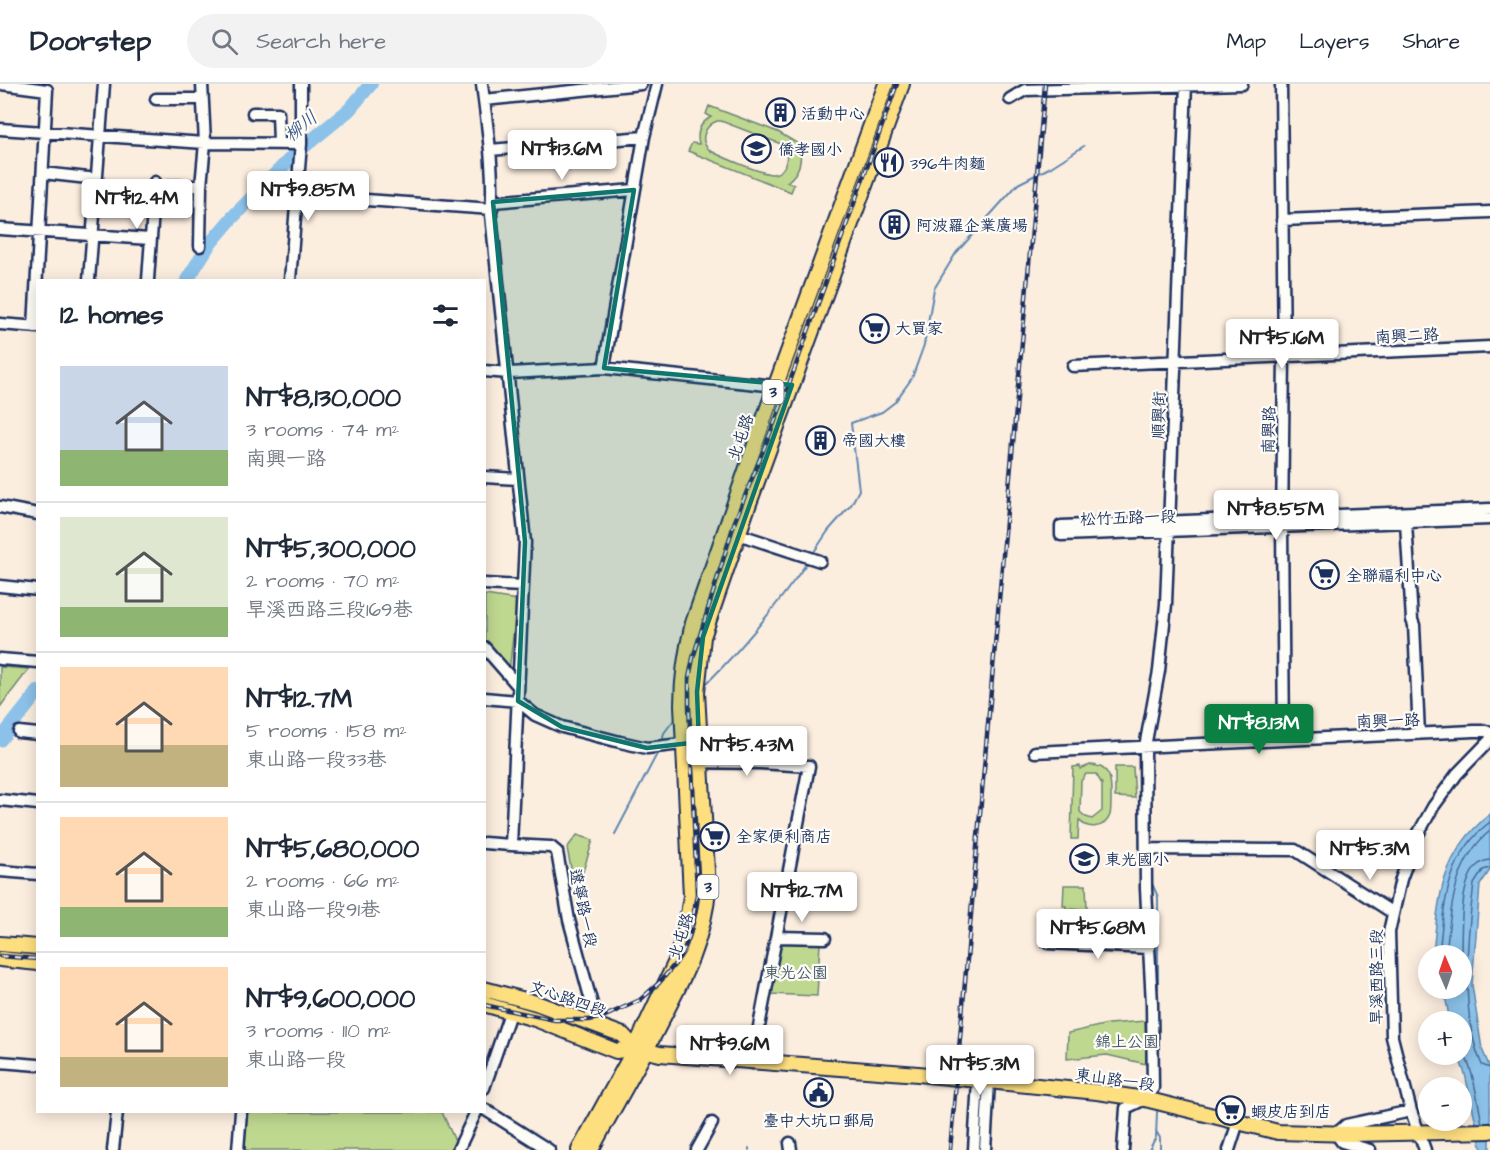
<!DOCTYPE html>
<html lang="en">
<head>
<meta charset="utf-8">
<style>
	body { margin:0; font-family:"Architects Daughter","LXGW WenKai TC",sans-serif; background:#f2f2f3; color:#1f2937; height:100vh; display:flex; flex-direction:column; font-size:22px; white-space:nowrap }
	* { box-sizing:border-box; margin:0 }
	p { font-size:20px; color:#747a83 }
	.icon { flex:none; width:33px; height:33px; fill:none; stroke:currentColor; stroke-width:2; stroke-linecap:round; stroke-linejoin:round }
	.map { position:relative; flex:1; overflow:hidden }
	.details { position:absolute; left:36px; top:195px; width:450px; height:834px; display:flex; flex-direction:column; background:#fff; border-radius:0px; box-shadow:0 3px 15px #0003 }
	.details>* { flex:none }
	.needle { width:39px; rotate:358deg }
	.buttons { position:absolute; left:1418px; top:861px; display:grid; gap:12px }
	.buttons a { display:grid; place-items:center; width:54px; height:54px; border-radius:50%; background:#fff; box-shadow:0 3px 15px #0003; font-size:30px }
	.price { position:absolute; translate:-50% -51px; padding:0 14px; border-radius:6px; background:#fff; color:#222; font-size:20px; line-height:39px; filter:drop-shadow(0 2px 3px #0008) }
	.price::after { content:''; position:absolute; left:50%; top:36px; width:18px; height:14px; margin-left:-9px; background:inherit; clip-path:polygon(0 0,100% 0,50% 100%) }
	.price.current { background:#0b8043; color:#fff }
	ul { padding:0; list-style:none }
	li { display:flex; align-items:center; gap:18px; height:150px; padding:0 24px }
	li+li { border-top:2px solid #e0e1e3 }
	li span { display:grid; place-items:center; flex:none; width:168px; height:120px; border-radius:0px; color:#555 }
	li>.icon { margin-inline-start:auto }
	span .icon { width:72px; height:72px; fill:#fffc; stroke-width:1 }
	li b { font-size:26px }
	h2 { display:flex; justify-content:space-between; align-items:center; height:72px; padding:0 24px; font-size:26px }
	header { display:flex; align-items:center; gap:36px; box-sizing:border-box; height:84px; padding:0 30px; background:#fff; border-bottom:2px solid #e0e1e3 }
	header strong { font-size:28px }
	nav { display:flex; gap:33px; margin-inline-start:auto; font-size:21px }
	.search { width:420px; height:54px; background:#f2f2f3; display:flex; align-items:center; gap:15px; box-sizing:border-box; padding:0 21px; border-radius:33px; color:#747a83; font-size:22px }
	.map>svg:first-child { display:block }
</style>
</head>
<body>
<header>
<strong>Doorstep</strong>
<div class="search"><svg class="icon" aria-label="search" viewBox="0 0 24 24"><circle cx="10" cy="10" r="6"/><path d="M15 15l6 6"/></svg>Search here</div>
<nav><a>Map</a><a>Layers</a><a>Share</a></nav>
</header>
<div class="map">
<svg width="1490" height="1066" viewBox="0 0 1490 1066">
	<rect width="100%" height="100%" fill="#fceedf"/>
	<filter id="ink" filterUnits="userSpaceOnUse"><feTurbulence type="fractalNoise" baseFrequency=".0167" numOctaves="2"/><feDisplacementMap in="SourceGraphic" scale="12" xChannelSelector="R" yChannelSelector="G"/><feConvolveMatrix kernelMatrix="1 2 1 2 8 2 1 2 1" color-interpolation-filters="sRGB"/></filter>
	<g filter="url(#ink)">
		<path fill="#bfd88f" stroke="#6d8476" stroke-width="1.5" fill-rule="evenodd" d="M709 22 778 48 800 61C802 77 800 88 787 98L794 101 791 108 688 67 692 59 699 60C696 48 700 39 711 33L706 30ZM717 37H721L781 60C785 65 788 71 786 77 785 84 780 89 773 90 764 91 720 72 711 67 698 58 704 42 717 37Z
			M485 511 517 516 509 588 485 557Z
			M0 583 29 585 0 623Z
			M1090 681C1113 682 1111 698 1111 716 1111 721 1111 727 1110 731 1105 745 1087 746 1079 736L1078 755H1071L1073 683 1080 682V685ZM1086 690H1096L1102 700V727L1092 735 1086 733 1080 728 1081 697Z
			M1115 683H1133L1135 714 1115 713Z
			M577 751 593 756 579 800H574L567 764Z
			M1064 801H1086L1087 826 1066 825V822H1063Z
			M778 856 820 859 817 912 770 910Z
			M1145 937 1146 980 1107 971 1067 975 1068 949 1108 940Z
			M246 1028H442L455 1057 451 1066H245Z"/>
		<path fill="#8cc2e9" stroke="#5f87b1" stroke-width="1.5" d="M1490 730V786L1480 801 1472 901 1482 965 1490 984V1066H1482L1465 990 1458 971 1461 970V938L1450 937 1446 917 1440 905 1461 904V872H1433C1438 814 1441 769 1490 730Z"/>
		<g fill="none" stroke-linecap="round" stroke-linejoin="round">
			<path stroke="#486a96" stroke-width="1.5" d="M1490 784 1483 786 1474 800C1467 851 1460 933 1482 981L1490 984
				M1439 872C1444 820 1446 772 1490 738
				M1446 872C1450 828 1453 777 1490 747
				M1461 872C1462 848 1457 778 1490 776
				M1461 966C1473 980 1478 1020 1482 1039"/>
			<path stroke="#5f87b1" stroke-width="2" d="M812 471 828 447 851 421 859 406 851 339 882 328 895 318 912 294 924 261 934 205 956 169 1018 100 1051 83 1084 62
				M705 601C743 563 778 520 809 476
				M662 657 664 649 673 637
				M615 750 658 668
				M1151 797 1158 813V905
				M1156 1047 1160 1054V1066
				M749 1066V1064
				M1149 1066 1156 1053 1157 1028"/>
			<path stroke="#8cc2e9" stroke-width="14" d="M187 196 209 161 232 134 295 70 349 26 371 0
				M0 656 38 608"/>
			<defs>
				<path id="minor" d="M1 0 47 6 34 243
					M482 0C487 43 495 87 491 131L525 458 511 761 551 763 557 768 569 836 593 924 590 938
					M1281 0 1284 272 1282 443 1284 656
					M156 15H202
					M1010 15 1025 6 1242 0
					M484 16 641 0
					M253 29H278L279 59
					M0 45 205 59 301 60
					M490 66 644 53
					M43 89 97 95
					M171 102H201
					M296 111 492 125
					M493 118 634 106
					M1282 136 1490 128
					M0 145 150 155
					M200 162 201 102 205 59 202 0
					M89 196 104 0
					M148 196 155 98
					M290 196 301 60V0
					M0 240 38 243
					M1073 282 1490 263
					M604 284 644 53 657 0
					M484 287 509 289 604 284 775 302 792 301
					M484 393 518 395
					M0 423 38 430
					M1490 425 1061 442V451L1490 435
					M1406 439 1412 536 1414 541 1419 650
					M738 450 820 477
					M484 500 523 502
					M0 502 38 506
					M484 563 518 602
					M0 575 38 578
					M484 614 518 617 535 631 562 643 620 658 647 664 690 659
					M19 648 38 650
					M1035 668 1474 647H1486L1490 649
					M684 678 760 679 809 682 752 979
					M0 716 38 720
					M484 759 511 761
					M1147 765 1295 766 1393 829
					M0 787 38 790
					M777 853 825 854
					M1048 859 1149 864
					M0 978 38 981
					M484 1004 511 926
					M484 1025 549 1066
					M790 1059 791 1066
					M113 1066 117 1028
					M238 1066 241 1028
					M458 1066 476 1028
					M697 1066 712 1039
					M974 1066 978 996
					M985 1066 989 997
					M1123 1066 1126 1024 1145 1015 1153 1004 1152 920 1146 805 1145 663 1159 587 1166 520 1186 0
					M1229 1066 1238 1038
					M1370 1066 1342 1058 1336 1050 1346 1041 1411 1027
					M1425 1066 1411 1027 1392 953 1389 848 1401 795 1417 752 1433 723 1457 690 1490 656"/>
				<path id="major" d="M0 860 38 863
					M0 875 38 879
					M484 905 536 919 623 951 635 964
					M484 920 535 935 616 967 635 964 660 970 918 990 1097 1008 1145 1015 1278 1048 1351 1050 1490 1047
					M579 1066 635 964 676 877 686 843 691 812 682 621C682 593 686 567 693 539L773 309 886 0
					M591 1066C612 1027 634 989 655 949 679 902 704 859 708 805L697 608 703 553 747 425 902 0"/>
			</defs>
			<use href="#minor" stroke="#1b2f5e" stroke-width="15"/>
			<use href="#major" stroke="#1b2f5e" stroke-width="18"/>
			<use href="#minor" stroke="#fdfcf7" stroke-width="10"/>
			<use href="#major" stroke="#fedf80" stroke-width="14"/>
			<defs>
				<path id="rail" d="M0 872 38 875
					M484 921 555 936H589L603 933 640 916 659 899 675 880 683 868 690 850 697 810 689 622V594L693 574 735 437 783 317 897 0
					M950 1066 1045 0"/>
			</defs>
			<use href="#rail" stroke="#1b2f5e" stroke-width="4.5"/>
			<use href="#rail" stroke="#fdfcf7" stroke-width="2" stroke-dasharray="7" stroke-linecap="butt"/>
		</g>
	</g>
	<path fill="#0f766e" fill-opacity="0.2" stroke="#0f766e" stroke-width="4.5" stroke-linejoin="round" d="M634 106 604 284 792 301 703 553 697 608 699 658 647 664 562 643 518 617 525 458 493 118Z"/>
	<defs>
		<symbol id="building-ring" viewBox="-11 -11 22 22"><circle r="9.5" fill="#fdfcf7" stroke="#1b2f5e" stroke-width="1.5"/><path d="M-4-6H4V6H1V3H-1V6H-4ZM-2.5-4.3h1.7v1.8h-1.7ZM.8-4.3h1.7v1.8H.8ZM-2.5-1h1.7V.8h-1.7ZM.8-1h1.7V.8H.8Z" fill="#1b2f5e"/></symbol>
		<symbol id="school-ring" viewBox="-11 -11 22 22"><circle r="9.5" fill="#fdfcf7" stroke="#1b2f5e" stroke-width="1.5"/><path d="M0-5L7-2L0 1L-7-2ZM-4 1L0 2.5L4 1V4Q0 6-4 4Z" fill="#1b2f5e"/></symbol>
		<symbol id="restaurant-ring" viewBox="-11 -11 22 22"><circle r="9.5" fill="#fdfcf7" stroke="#1b2f5e" stroke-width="1.5"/><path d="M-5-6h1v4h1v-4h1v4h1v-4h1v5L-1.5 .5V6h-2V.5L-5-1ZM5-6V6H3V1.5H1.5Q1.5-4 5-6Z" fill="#1b2f5e"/></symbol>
		<symbol id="supermarket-ring" viewBox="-11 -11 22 22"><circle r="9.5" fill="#fdfcf7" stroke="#1b2f5e" stroke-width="1.5"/><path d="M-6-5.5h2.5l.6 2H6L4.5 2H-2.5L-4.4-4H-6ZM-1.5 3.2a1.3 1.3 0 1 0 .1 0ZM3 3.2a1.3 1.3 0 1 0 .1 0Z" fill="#1b2f5e"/></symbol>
		<symbol id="civic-ring" viewBox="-11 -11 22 22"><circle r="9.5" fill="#fdfcf7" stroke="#1b2f5e" stroke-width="1.5"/><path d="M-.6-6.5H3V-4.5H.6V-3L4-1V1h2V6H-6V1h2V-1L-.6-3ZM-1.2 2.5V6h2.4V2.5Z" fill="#1b2f5e"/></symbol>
	</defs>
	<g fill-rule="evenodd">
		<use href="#building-ring" x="764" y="12" width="33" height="33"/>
		<use href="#school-ring" x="740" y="48" width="33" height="33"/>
		<use href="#restaurant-ring" x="872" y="62" width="33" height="33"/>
		<use href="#building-ring" x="878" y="124" width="33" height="33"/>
		<use href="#supermarket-ring" x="858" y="228" width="33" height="33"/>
		<use href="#building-ring" x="804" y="340" width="33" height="33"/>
		<use href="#supermarket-ring" x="1308" y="474" width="33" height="33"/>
		<use href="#supermarket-ring" x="698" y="736" width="33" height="33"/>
		<use href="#school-ring" x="1068" y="758" width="33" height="33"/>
		<use href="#civic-ring" x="802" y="992" width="33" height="33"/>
		<use href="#supermarket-ring" x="1214" y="1010" width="33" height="33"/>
	</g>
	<g text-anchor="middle" stroke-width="4.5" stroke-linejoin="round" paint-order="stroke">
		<g fill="#fdfcf7" stroke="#5f6c8c" stroke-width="1.5">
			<rect x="762.5" y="296" width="21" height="24" rx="4.5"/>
			<rect x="697.5" y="791" width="21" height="24" rx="4.5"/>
		</g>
		<g font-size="15" font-weight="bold" fill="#1b2f5e">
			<text x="773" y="313">3</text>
			<text x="708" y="808">3</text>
		</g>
		<g font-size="16" fill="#1b2f5e" stroke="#fdfcf7" text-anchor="start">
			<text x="801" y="35">活動中心</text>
			<text x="778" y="71">僑孝國小</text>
			<text x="910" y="85">396牛肉麵</text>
			<text x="916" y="147">阿波羅企業廣場</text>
			<text x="895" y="250">大買家</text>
			<text x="842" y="362">帝國大樓</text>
			<text x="1346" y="497">全聯福利中心</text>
			<text x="736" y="758">全家便利商店</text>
			<text x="1105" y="781">東光國小</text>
			<text x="1251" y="1033">蝦皮店到店</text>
			<text x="819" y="1042" text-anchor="middle">臺中大坑口郵局</text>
		</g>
		<g font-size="16" fill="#1b2f5e" stroke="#fdfcf7">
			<text transform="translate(1407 251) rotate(-3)" y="6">南興二路</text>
			<text transform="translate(1158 331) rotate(-88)" y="6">順興街</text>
			<text transform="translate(1268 346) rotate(-89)" y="6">南興路</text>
			<text transform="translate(740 353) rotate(-71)" y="6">北屯路</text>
			<text transform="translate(1128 433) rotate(-2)" y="6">松竹五路一段</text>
			<text transform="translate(1388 636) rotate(-2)" y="6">南興一路</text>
			<text transform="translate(584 824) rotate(78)" y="6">遼寧路一段</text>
			<text transform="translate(680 852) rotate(-72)" y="6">北屯路</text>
			<text transform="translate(1376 893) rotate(-90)" y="6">旱溪西路三段</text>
			<text transform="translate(568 914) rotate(19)" y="6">文心路四段</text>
			<text transform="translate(1115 995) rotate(8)" y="6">東山路一段</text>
		</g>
		<g font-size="16" fill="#44596a" stroke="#fdfcf7">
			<text x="796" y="894">東光公園</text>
			<text x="1127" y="963">錦上公園</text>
		</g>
		<g font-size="18" font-style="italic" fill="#3d5b88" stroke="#fdfcf7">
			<text transform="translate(301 42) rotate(-39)" y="6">柳川</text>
		</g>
	</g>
</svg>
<div class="buttons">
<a><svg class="needle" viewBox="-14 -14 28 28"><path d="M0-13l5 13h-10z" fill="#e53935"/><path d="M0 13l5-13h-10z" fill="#747a83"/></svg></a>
<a>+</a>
<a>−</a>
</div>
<b class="price" style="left:562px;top:97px">NT$13.6M</b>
<b class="price" style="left:308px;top:138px">NT$9.85M</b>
<b class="price" style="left:137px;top:146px">NT$12.4M</b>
<b class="price" style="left:1282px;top:286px">NT$5.16M</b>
<b class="price" style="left:1276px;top:457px">NT$8.55M</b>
<b class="price current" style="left:1259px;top:671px">NT$8.13M</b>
<b class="price" style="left:747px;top:693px">NT$5.43M</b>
<b class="price" style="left:1370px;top:797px">NT$5.3M</b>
<b class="price" style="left:802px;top:839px">NT$12.7M</b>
<b class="price" style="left:1098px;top:876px">NT$5.68M</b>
<b class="price" style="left:730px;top:992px">NT$9.6M</b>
<b class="price" style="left:980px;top:1012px">NT$5.3M</b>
<section class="details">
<h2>12 homes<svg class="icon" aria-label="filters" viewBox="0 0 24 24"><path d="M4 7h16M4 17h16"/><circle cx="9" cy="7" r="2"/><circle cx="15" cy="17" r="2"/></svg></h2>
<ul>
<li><span style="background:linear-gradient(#c9d6e8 70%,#8fb573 0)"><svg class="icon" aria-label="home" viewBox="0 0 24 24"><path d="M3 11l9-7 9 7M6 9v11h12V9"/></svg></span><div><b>NT$8,130,000</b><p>3 rooms · 74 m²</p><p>南興一路</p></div></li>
<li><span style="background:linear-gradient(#dfe7d0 75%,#8fb573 0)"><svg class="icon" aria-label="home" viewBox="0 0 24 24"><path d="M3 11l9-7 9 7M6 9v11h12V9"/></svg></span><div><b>NT$5,300,000</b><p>2 rooms · 70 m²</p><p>旱溪西路三段169巷</p></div></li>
<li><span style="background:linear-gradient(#ffd9b3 65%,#c2b280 0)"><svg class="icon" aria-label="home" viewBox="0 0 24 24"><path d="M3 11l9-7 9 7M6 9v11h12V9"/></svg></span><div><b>NT$12.7M</b><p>5 rooms · 158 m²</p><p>東山路一段33巷</p></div></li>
<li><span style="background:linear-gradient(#ffd9b3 75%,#8fb573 0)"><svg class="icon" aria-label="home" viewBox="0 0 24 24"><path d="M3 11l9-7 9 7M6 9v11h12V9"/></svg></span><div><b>NT$5,680,000</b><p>2 rooms · 66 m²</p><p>東山路一段91巷</p></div></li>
<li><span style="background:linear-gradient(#ffd9b3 75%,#c2b280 0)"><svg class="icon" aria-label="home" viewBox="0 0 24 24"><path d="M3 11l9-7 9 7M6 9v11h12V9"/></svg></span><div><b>NT$9,600,000</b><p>3 rooms · 110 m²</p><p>東山路一段</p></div></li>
</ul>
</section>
</div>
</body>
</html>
